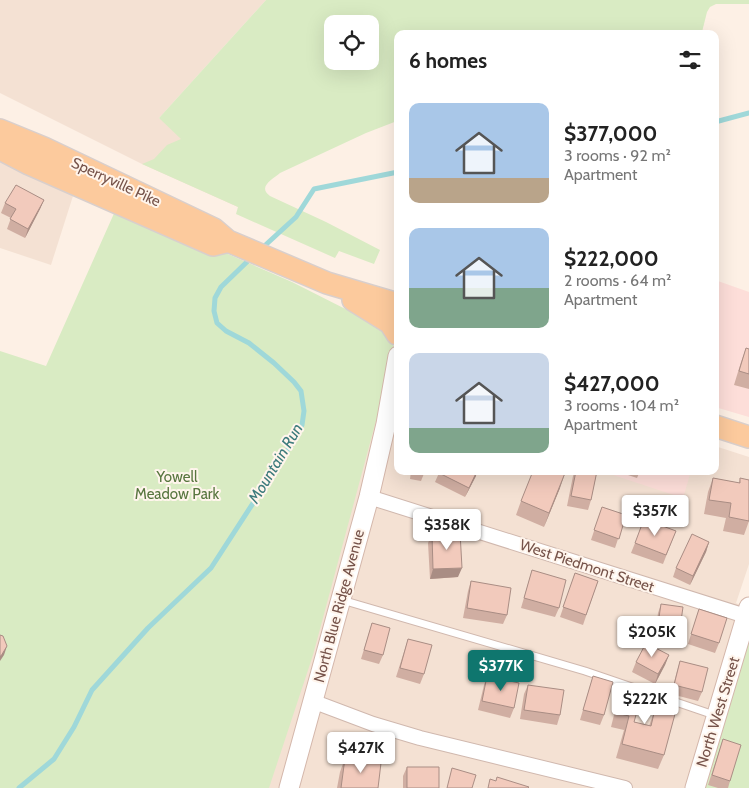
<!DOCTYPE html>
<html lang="en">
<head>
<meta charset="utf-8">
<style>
	body { margin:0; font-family:Cabin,sans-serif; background:#f2f2f2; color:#222; height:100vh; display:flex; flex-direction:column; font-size:19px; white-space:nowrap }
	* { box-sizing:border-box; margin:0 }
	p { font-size:16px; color:#767676 }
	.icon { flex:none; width:28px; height:28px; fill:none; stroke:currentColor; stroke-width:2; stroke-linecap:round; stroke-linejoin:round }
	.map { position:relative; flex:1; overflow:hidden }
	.panel { position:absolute; left:394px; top:30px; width:325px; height:445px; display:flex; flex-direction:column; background:#fff; border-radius:10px; box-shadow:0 5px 20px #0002 }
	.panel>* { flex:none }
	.controls { position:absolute; left:324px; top:15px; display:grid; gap:10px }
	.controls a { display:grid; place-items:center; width:55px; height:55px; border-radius:10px; background:#fff; box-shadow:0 5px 20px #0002; font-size:25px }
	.price { position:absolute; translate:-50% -42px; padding:0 11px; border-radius:5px; background:#fff; color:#222; font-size:16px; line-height:32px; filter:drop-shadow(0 1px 2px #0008) }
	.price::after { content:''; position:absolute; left:50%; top:30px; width:15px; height:11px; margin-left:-8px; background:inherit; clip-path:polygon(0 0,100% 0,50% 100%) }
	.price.selected { background:#0f766e; color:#fff }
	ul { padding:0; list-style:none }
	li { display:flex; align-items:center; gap:15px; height:125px; padding:0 15px }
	li span { display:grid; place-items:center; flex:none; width:140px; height:100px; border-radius:10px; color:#555 }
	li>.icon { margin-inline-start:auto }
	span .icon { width:60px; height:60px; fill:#fffc; stroke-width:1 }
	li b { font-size:21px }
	h2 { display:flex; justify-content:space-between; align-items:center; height:60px; padding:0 15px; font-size:21px }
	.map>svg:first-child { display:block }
</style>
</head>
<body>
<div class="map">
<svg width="749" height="788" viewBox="0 0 749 788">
	<rect width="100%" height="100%" fill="#fdf0e5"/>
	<path fill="#f4e1d3" d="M0 0H266L159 118 255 171 238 207 142 164 0 93Z
		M0 158 73 196 51 265 0 248Z
		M385 343 397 347 398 471H715V446L749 457V564L736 603 749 609V788H268Z"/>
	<path fill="#fdded9" d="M715 280 749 292V417L715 407Z
		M601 471H691L683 498Z"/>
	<path fill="#d9ebc3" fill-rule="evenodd" d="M266 0H749V4H716L710 7 707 12 702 32 700 34H398L397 121 366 133 280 173C273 179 257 187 270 196L326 222 380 250 374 264 339 251 335 258 236 214 238 207 142 164 154 159 167 145 181 139 159 118ZM332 24H370V61H332Z
		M116 209 173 230 292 282 379 326 390 337 395 350 313 655 269 788H0V351L46 366Z
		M749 639V788H703Z"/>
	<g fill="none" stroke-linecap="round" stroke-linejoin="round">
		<path stroke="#9fd8d9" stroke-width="5" d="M715 122 749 113
			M260 250 296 217 314 189 398 172
			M19 788 54 759 74 727 92 690 148 628 211 568 292 443 302 425 304 411 301 391 294 382 274 363 249 343 226 331 217 323 214 311 215 298 221 287 252 257"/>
		<defs>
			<path id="lane" d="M342 600 585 671 717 716"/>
			<path id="street" d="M369 497 749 617
				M312 701 373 724 420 738 625 788"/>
			<path id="secondary" d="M289 788 369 497 386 424 398 356
				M695 788 749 607"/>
			<path id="primary" d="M0 130 44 148 214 229 228 241 327 283 398 304
				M0 149 29 164 213 245 225 242
				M353 300 390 323 397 334
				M715 426 749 437"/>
		</defs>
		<use href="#lane" stroke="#d0b8ae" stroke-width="9"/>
		<use href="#street" stroke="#d0b8ae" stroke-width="16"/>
		<use href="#secondary" stroke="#d4b7ab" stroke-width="21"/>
		<use href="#primary" stroke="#d9cfcc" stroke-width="24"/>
		<use href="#lane" stroke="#fff" stroke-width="7"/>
		<use href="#street" stroke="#fff" stroke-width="14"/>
		<use href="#secondary" stroke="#fff" stroke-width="19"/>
		<use href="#primary" stroke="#fcca9d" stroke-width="21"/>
	</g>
	<path fill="#d0aea2" d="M44 200 40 209 25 238 7 229 11 218 1 213 5 203Z
		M746 348 749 349V389L734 385 741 362Z
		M411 471H425L421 481 410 479Z
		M575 471H597L591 500 588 510 567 506 573 476Z
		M616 471H640L637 478Z
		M439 473 476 476 465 497 435 482Z
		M713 478 739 483 740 478 749 480V521L744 535 723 531 726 518 704 514 708 492Z
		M560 488 544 527 516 515 521 501Z
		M602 507 626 515 615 548 591 540Z
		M676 531 663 564 631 553 635 543Z
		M432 534 458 577 430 579 428 543Z
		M709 542 706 552 690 585 673 577 676 568Z
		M532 570 559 608 555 617 521 608Z
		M575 573 598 581 583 625 560 617Z
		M471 581 507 615 503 624 463 618 468 591Z
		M661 604 680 628 676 637 655 634 658 613Z
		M699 609 719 643 715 653 688 644Z
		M372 623 383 655 379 664 361 659Z
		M408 639 424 674 420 684 396 677Z
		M669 655 665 665 655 684 632 672 636 662Z
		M680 661 702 692 698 701 671 694 677 671Z
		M487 676 514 708 510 718 478 710 484 685Z
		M593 676 604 715 600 725 580 720Z
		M528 685 560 715 557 725 520 719 524 694Z
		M622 689 634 722 649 726 655 709 664 755 658 769 616 758 624 730 611 727 617 703Z
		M723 739 730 781 728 788H718L708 785Z
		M345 758 378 788H337L340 772Z
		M407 767 439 788H403V776Z"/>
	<path fill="#a98d84" d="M44 200 40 209 25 238 28 229Z
		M477 471 476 476 465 497 469 488Z
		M565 473 560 488 544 527 549 513Z
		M709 542 706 552 690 585 693 576Z
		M462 568 458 577 430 579 433 569Z
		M7 646 4 655 0 661V656Z
		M669 655 665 665 655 684 658 674Z"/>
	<path fill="#f2cabc" stroke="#a98d84" d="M16 185 44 200 28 229 10 219 16 209 5 203Z
		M746 348 749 349V374L739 371Z
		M439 471H477L469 488 439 473Z
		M533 471H560L565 473 549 513 521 501Z
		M576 471H597L591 500 571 496Z
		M713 478 740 483V478L749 480V521L729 517 731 503 709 500Z
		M602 507 626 515 619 539 594 530Z
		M644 519 676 531 666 555 635 543Z
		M460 532 462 568 433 569 432 534Z
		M692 534 709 542 693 576 676 568Z
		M532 570 566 580 559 608 524 598Z
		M575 573 598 581 586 615 563 607Z
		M471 581 511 588 507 615 467 608Z
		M661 604 683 607 680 628 658 624Z
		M699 609 727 618 719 643 691 634Z
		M372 623 390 628 383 655 364 650Z
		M0 635 3 636 7 646 1 656H0Z
		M408 639 432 645 424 674 400 668Z
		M646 643 669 655 658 674 636 662Z
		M680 661 708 668 702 692 674 685Z
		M487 676 519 683 514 708 482 701Z
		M593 676 613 682 604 715 583 710Z
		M528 685 564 690 560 715 524 710Z
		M622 689 642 694 634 722 651 726 655 709 675 714 664 755 622 744 629 716 616 713Z
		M723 739 741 745 730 781 712 775Z
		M345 758 381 763 378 788H341Z
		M407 767H439V788H407Z
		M452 768 476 775 472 788H447Z
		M497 777 529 787 528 788H488L490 779 496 781Z"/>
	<g text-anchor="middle" stroke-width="4" stroke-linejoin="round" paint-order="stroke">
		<g font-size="15" fill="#76534a" stroke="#fff5ec">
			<text transform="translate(116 182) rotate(25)" y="5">Sperryville Pike</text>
			<text transform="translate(587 566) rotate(18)" y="5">West Piedmont Street</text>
			<text transform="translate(339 606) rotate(-75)" y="5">North Blue Ridge Avenue</text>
			<text transform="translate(718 712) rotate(-73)" y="5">North West Street</text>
		</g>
		<g font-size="15" fill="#58763f" stroke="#fff5ec">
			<text x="177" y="482">Yowell<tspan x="177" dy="17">Meadow Park</tspan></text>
		</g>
		<g font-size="16" font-style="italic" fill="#3d7b7c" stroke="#fff5ec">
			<text transform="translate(275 463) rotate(-59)" y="6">Mountain Run</text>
		</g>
	</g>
</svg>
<div class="controls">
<a><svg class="icon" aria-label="locate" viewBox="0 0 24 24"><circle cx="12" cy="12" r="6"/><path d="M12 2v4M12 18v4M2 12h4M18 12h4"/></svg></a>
</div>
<b class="price" style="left:655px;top:537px">$357K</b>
<b class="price" style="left:447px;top:551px">$358K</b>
<b class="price" style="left:652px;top:658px">$205K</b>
<b class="price selected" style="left:501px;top:692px">$377K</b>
<b class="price" style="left:645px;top:725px">$222K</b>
<b class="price" style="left:361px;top:774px">$427K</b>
<section class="panel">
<h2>6 homes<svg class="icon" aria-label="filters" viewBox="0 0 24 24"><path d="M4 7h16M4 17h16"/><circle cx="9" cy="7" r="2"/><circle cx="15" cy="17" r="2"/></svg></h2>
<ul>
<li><span style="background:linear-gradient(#a9c7e8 75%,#b9a48a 0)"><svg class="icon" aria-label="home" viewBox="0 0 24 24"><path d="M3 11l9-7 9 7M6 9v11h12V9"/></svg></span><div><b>$377,000</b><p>3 rooms · 92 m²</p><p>Apartment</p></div></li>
<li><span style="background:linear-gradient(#a9c7e8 60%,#7fa58c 0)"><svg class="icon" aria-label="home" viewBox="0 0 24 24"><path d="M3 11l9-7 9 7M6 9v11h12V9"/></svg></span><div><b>$222,000</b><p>2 rooms · 64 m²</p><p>Apartment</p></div></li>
<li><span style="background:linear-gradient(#c9d6e8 75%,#7fa58c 0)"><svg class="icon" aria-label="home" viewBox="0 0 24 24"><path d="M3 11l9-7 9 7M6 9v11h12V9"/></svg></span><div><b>$427,000</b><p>3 rooms · 104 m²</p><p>Apartment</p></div></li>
</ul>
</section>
</div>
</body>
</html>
